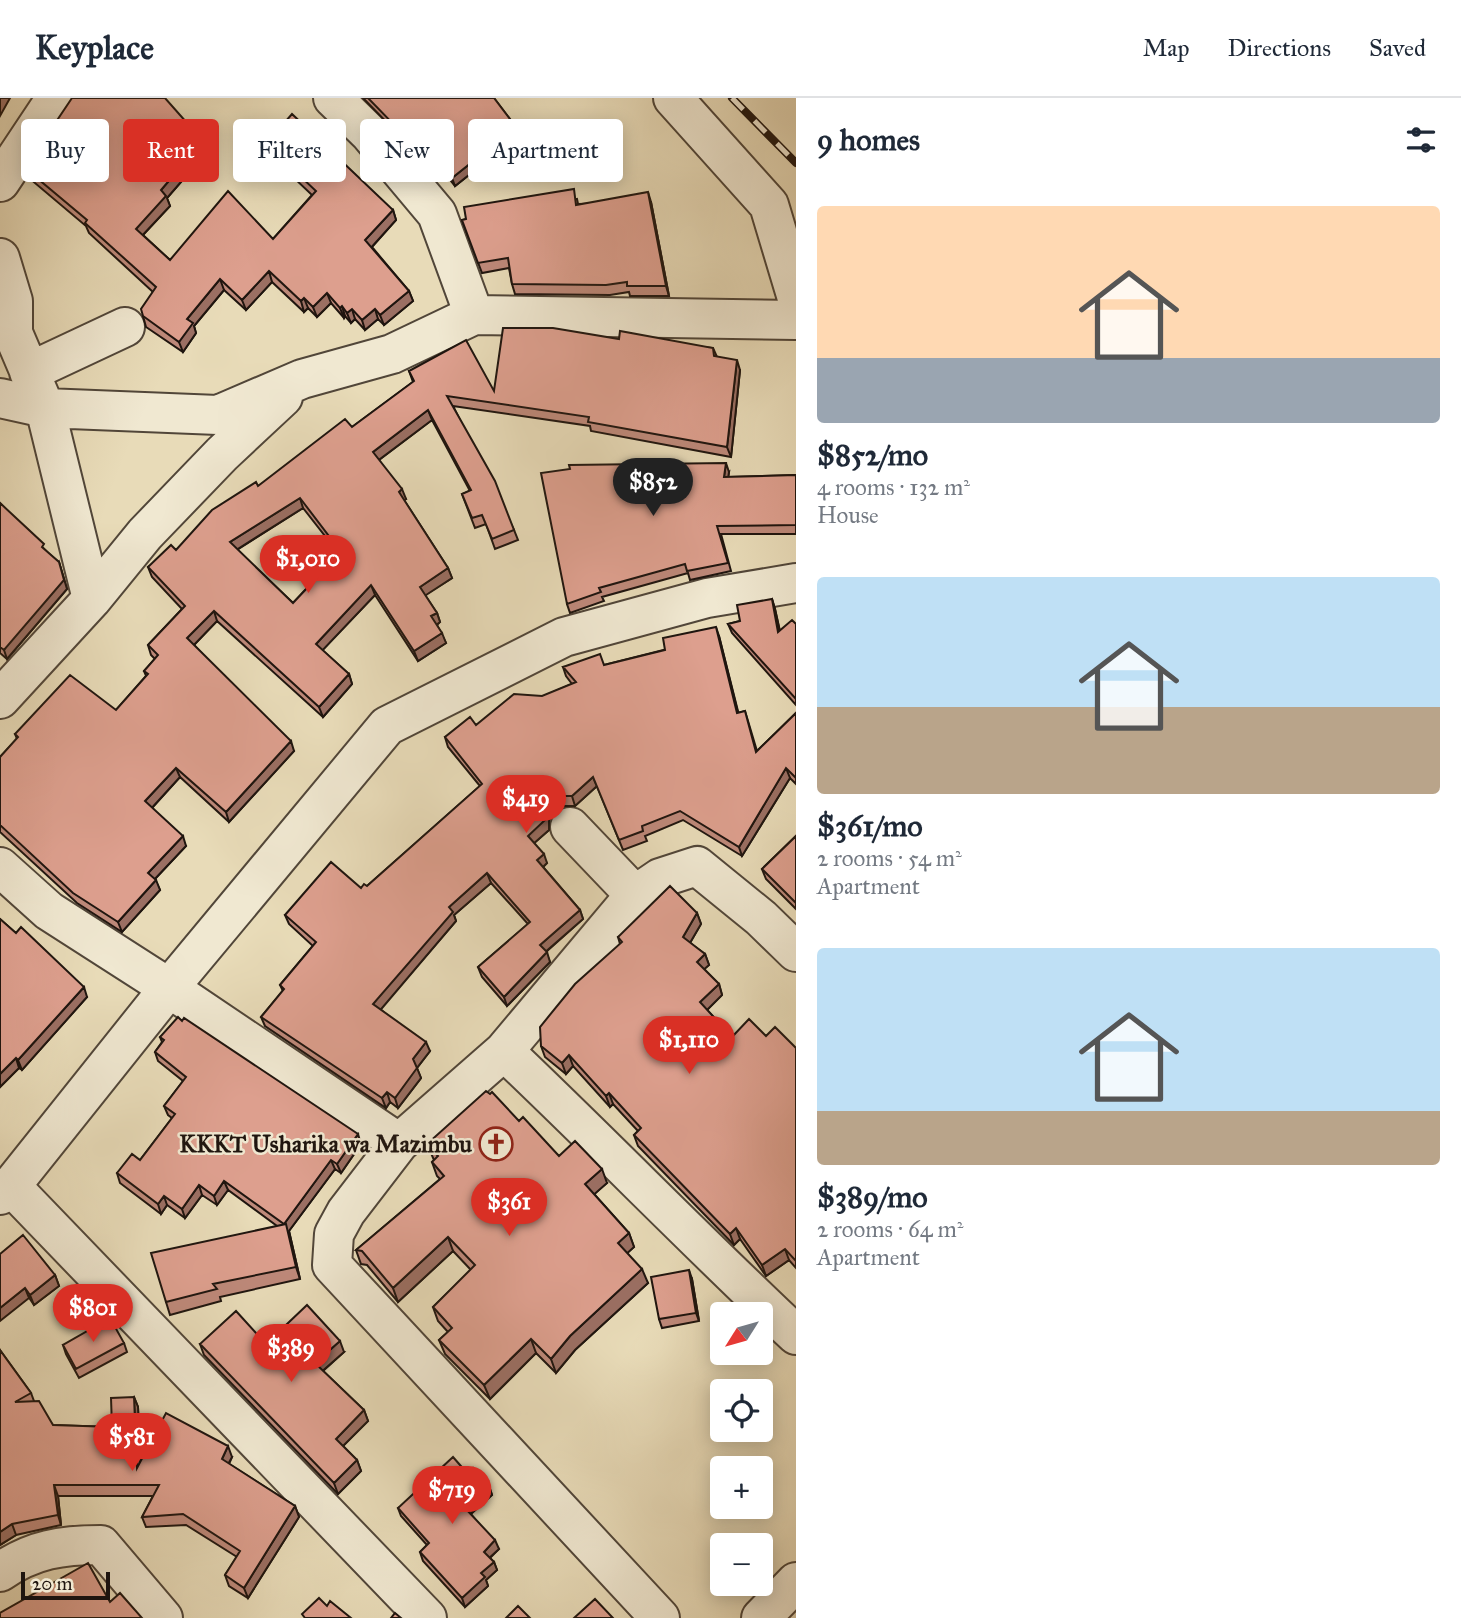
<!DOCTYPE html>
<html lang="en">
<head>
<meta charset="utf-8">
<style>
	body { margin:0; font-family:"IM FELL Great Primer",serif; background:#f6f6f7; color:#1f2937; height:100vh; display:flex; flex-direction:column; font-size:26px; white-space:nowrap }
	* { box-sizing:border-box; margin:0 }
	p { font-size:23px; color:#747a83 }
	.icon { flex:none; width:38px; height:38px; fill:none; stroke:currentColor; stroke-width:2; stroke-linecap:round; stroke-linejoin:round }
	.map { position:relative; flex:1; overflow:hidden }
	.sheet { display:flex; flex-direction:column; background:#fff; width:665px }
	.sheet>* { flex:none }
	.top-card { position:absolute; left:21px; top:21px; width:665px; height:63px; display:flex; gap:14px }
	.needle { width:46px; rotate:233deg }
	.tools { position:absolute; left:710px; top:1204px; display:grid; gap:14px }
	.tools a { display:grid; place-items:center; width:63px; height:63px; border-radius:7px; background:#fff; box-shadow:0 4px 18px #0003; font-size:35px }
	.scale { position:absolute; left:21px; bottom:18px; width:89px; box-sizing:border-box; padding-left:7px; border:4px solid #1f150f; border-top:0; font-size:19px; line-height:24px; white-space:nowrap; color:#1f150f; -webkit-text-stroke:5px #f0e8d1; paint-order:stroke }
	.price { position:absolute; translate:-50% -60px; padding:0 16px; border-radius:24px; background:#d93025; color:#fff; font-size:23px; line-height:46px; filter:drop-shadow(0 2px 4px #0008) }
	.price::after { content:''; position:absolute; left:50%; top:42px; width:21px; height:16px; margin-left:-10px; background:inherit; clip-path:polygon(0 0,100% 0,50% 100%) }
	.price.on { background:#222; color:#fff }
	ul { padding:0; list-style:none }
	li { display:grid; align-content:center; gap:14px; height:371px; padding:0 21px }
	li span { display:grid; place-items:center; height:217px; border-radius:7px; color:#555 }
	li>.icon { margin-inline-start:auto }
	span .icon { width:126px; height:126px; fill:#fffc; stroke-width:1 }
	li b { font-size:30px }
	h2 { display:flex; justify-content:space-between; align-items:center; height:84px; padding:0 21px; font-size:30px }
	.tag { padding:0 24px; border-radius:7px; background:#fff; box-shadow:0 4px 18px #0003; font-size:24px; line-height:63px }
	.tag.on { background:#d93025; color:#fff }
	header { display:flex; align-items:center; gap:42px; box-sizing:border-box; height:98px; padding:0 35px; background:#fff; border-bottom:2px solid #e0e1e3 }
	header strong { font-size:33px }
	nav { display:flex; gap:38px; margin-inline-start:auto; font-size:24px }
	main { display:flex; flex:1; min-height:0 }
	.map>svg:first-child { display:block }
</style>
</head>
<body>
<header>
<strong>Keyplace</strong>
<nav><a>Map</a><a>Directions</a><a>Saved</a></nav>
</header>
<main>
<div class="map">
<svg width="796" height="1520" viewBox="0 0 796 1520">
	<rect width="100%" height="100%" fill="#e8dbb8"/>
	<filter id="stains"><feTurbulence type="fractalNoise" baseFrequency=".00286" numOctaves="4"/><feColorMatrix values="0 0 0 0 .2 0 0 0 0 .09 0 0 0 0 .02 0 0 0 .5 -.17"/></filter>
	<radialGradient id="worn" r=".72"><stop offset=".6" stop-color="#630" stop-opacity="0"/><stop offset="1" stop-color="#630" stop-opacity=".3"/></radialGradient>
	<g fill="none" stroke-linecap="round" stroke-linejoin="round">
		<defs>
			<path id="minor" d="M333 0 370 36 437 116 474 217
				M673 0 769 107 796 197
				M0 84 56 0
				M0 160 13 203V235L45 310 92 501
				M29 274 125 229
				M0 300 45 310 218 317 302 281 392 256 474 217 796 222
				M0 601 92 501 145 436 222 356 283 299
				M570 729 635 797
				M0 769 49 813 169 890 399 1045
				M504 953C603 1047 697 1144 796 1237
				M11 1088 427 1520
				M0 1097 11 1088 169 890 387 628 564 539 707 500 796 485
				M0 1474C33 1451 62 1447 101 1447L163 1520
				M660 1520 332 1167 334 1136 346 1114 399 1045 504 953 635 797 660 780 697 768 761 820 796 854
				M761 1520 796 1484"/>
		</defs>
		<use href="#minor" stroke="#514639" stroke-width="42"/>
		<use href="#minor" stroke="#f0e8d1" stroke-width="38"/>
		<defs>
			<path id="rail" d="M732 0 796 65"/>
		</defs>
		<use href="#rail" stroke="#1f150f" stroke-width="8"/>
		<use href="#rail" stroke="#f0e8d1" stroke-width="5" stroke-dasharray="16" stroke-linecap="butt"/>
	</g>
	<path fill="#be897a" stroke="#1f150f" stroke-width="2" fill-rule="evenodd" d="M363 0H494L516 29 519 37 455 88 412 34 403 41Z
		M203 43 207 54 167 100 170 108 143 137 170 162 273 141 312 97 270 57 266 46 393 112 396 122 372 149 409 193 413 203 384 227 378 221 365 232 355 221 351 225 345 218 344 220 331 205 317 219 308 210 304 214 272 184 246 212 224 192 194 228 196 235 183 254 146 229 143 218 153 194 89 135 86 128 29 80 25 70Z
		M577 101 578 106 651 104 669 198H630L629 194 610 197 515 196 512 186 509 170 482 175 462 122Z
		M619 241 713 250 717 259 740 272 731 359 591 333 590 328 453 308 514 432 518 442 495 451 486 426 475 430 462 396 470 393 432 322 379 362 406 401 404 402 448 470 452 480 425 497 437 515 440 524 437 527 446 545 418 563 375 497 322 552 349 576 352 586 323 619 217 523 194 547 294 653 229 724 180 679 152 710 186 748 155 781 160 792 122 834 77 805 0 734V659L17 641 15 636 116 612 146 578 144 573 155 561 151 557 148 547 182 511 152 479 148 469 176 452 258 388 352 329 413 284 409 273 494 293ZM303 410 339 456 293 505 237 452Z
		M729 374 728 379 796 377V436H721L731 473 690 482 688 475 602 499 604 503 570 515 567 506Z
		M0 405 47 454 59 464 67 491 7 561 0 555Z
		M772 501 775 511 780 533 796 526V607L732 535 728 526 740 523Z
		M719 538 738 615 745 613 757 653 796 615V686L790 680 742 758 683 722 645 738 647 743 623 752 597 688 575 708H564L555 713 549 722V732L534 745 547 765 543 769 580 812 583 821 546 854 550 864 507 908 482 879 478 869 528 826 491 785 454 817 456 823 380 911 430 953 417 970 421 980 398 1010 390 1004 386 1010 265 928 261 919 283 893 280 887 313 848 289 826 285 817 367 788 480 688 448 649 445 639 476 627 572 586 566 578 563 569 604 567Z
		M796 738V811L766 781 762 771Z
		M697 815 701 826 690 845 705 856 709 867 704 871 719 886 722 897 707 912 732 939 766 938 796 950V1170L789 1162 766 1178 740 1141 734 1147 638 1048 634 1037 638 1033 613 1006 610 1009 573 968 566 976 545 959 541 948 620 846 618 839Z
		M0 821 87 899 22 972 19 970 0 989Z
		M182 923 361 1046 341 1075 335 1071 289 1133 300 1181 220 1199 221 1203 170 1217 166 1204 277 1128 228 1092 217 1107 202 1097 185 1120 167 1107 161 1116 120 1085 117 1075 140 1062 172 1020 168 1017 164 1008 183 983 158 963 155 954 162 944 160 939Z
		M519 1023 559 1058 607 1085 594 1096 629 1135 634 1149 627 1155 648 1185 575 1252 556 1275 536 1255 490 1301 445 1256 439 1242 448 1234 438 1223 433 1209 471 1172 453 1153 398 1204 367 1167 361 1166 356 1152 440 1081 437 1078 432 1064 434 1062 427 1046Z
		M0 1156 55 1177 59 1188 34 1207Z
		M692 1181 699 1223 662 1230 659 1221Z
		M124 1245 127 1254 79 1280 66 1256 63 1247Z
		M200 1246H266L344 1254 323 1273 364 1312 368 1323 343 1348 357 1362 361 1373 338 1396 204 1257Z
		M0 1252 31 1295 34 1303 53 1327 112 1329 134 1299 138 1309 140 1364 232 1359 229 1366 295 1408 299 1419 248 1500 229 1488 225 1477 237 1459 186 1427 146 1429 142 1419 153 1398H58L61 1427 16 1437 0 1447Z
		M467 1375 489 1388 492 1397 471 1416 499 1451 490 1460 494 1464 497 1472 486 1482 488 1488 465 1509 423 1463 420 1454 427 1447 401 1418 398 1410Z"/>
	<path fill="#9b6f63" stroke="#1f150f" stroke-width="2" d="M0 0H10L0 18Z
		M409 26 412 34 403 41 400 33Z
		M516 29 519 37 455 88 452 80Z
		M203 43 207 54 167 100 170 108 139 141 136 131 161 92Z
		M648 94 651 104 669 198 666 188Z
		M393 112 396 122 369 152 365 142Z
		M269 173 272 184 246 212 242 202Z
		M220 181 224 192 194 228 196 235 183 254 179 244 187 221Z
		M409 193 413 203 384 227 380 217Z
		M327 195 331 205 317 219 313 209Z
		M304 200 308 210 304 214 301 203Z
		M342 208 345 218 344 220 340 210Z
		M352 211 355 221 351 225 347 215Z
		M375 211 378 221 365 232 362 222Z
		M737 262 740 272 731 359 727 349Z
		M428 312 432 322 376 364 373 354Z
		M726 365 729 374 727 388 724 379Z
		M402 391 406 401 402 404 399 394Z
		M300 400 303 410 233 454 230 444Z
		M59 464 67 491 7 561 4 552Z
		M448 470 452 480 423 499 420 489Z
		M371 487 375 497 319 556 316 546Z
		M772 501 775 511 782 544 778 534Z
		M214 513 217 523 191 550 187 540Z
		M437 515 440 524 435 528 431 518Z
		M716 529 719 538 741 625 737 615Z
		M442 535 446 545 418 563 414 553Z
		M349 576 352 586 323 619 319 609Z
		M291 643 294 653 229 724 226 714Z
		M176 670 180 679 149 713 145 703Z
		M786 670 790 680 742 758 739 749Z
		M593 679 597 688 575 708 572 698Z
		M552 703 555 713 549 722V732L532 747 528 738Z
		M183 738 186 748 152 784 148 775Z
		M544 756 547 765 540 772 537 762Z
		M487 775 491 785 454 817 456 823 377 916 373 906 449 809Z
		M156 782 160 792 122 834 118 824Z
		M580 812 583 821 543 856 540 847Z
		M697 815 701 826 687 850 683 839Z
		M547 854 550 864 507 908 504 899Z
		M705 856 709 867 701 874 697 864Z
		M719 886 722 897 704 915 700 904Z
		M84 889 87 899 22 972 18 962Z
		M426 944 430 953 417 970 421 980 398 1010 395 1000 413 961Z
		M569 957 573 968 566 976 562 965Z
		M16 960 19 970 0 989V976Z
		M387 994 390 1004 386 1010 382 1000Z
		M609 995 613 1006 610 1009 606 998Z
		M358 1036 361 1046 341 1075 337 1066Z
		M331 1062 335 1071 289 1133 300 1181 296 1169 284 1126Z
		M602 1071 607 1085 590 1100 585 1086Z
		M224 1083 228 1092 217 1107 214 1098Z
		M199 1087 202 1097 185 1120 182 1111Z
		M164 1098 167 1107 161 1116 158 1106Z
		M736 1130 740 1141 734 1147 730 1136Z
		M629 1135 634 1149 623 1159 618 1145Z
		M448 1139 453 1153 398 1204 393 1190Z
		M785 1151 789 1162 766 1178 762 1167Z
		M642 1171 648 1185 575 1252 556 1275 551 1261 570 1238Z
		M689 1172 692 1181 699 1223 696 1215Z
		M55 1177 59 1188 34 1207 30 1197Z
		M25 1190 29 1200 0 1223V1210Z
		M531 1241 536 1255 490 1301 484 1287Z
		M340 1243 344 1254 319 1276 315 1265Z
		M134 1299 138 1309 141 1380 137 1370Z
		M364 1312 368 1323 340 1351 336 1341Z
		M228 1348 232 1359 225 1372 222 1361Z
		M357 1362 361 1373 338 1396 334 1385Z
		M54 1387 58 1398 61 1427 58 1417Z
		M489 1388 492 1397 468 1418 465 1410Z
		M295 1408 299 1419 248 1500 244 1490Z
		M12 1426 16 1437 0 1447V1434Z
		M495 1442 499 1451 487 1462 484 1454Z
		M494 1464 497 1472 486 1482 488 1488 465 1509 462 1500 481 1475Z"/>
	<path fill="#dd9f8e" stroke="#1f150f" stroke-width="2" fill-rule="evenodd" d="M72 0H165L203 43 161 92 166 98 136 131 170 162 228 93 273 141 316 93 266 46 292 16 393 112 365 142 409 193 380 217 375 211 362 222 352 211 347 215 342 208 340 210 327 195 313 209 304 200 301 203 269 173 242 202 220 181 187 221 193 225 179 244 143 218 141 211 156 189 85 125 87 122 25 70Z
		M368 0H494L516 29 452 80 409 26 400 33Z
		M574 91 576 107 648 94 666 188H627V184L606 187 512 186 508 160 478 165 462 122 466 121 464 109Z
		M503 230H553L619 241 620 233 713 250 714 258 737 262 727 349 588 324 589 319 447 298 495 383 514 432 492 441 482 417 472 420 462 396 471 392 428 312 373 354 402 391 399 394 448 470 420 489 437 515 431 518 442 535 414 553 371 487 316 546 349 576 319 609 214 513 187 540 291 643 226 714 176 670 145 703 183 738 148 775 156 782 118 824 73 795 0 727V659L18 639 15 636 70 577 116 612 148 576 144 573 158 557 148 547 185 508 148 469 171 447 176 452 212 412 256 384 258 388 345 321 352 329 414 283 409 273 466 242 494 293ZM300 400 341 454 293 505 230 444Z
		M726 365 724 379 796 377V427L717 428 728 465 687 473 685 466 599 490 601 494 567 506 541 375 570 371 569 367Z
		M0 405 44 446 42 449 59 464 64 482 4 552 0 549Z
		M772 501 778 534 792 522 796 526V601L728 526 740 523 737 507Z
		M716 529 737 615 745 613 756 654 796 615V680L786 670 739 749 680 713 642 728 643 733 619 742 593 679 572 698H561L552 703 546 713 545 722 528 738 544 756 537 762 580 812 540 847 547 854 504 899 478 869 530 824 487 775 449 809 453 814 373 906 426 944 413 961 417 970 395 1000 387 994 382 1000 261 919 284 891 280 887 316 844 285 817 331 764 361 790 364 786 367 788 482 686 445 639 470 619 476 627 514 596 542 598 576 584 563 569 600 556 604 567 665 552 663 540Z
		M796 738V805L762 771Z
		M670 788 697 815 683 839 705 856 697 864 719 886 700 904 732 939 749 921 766 938 775 929 796 950V1163L785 1151 762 1167 736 1130 730 1136 634 1037 641 1030 609 995 606 998 569 957 562 965 541 948 540 929 575 886 622 844 618 839Z
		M0 821 16 835 21 829 84 889 18 962 16 960 0 976Z
		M178 919 182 923 184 920 358 1036 337 1066 331 1062 284 1126 224 1083 214 1098 199 1087 182 1111 164 1098 158 1106 117 1075 132 1056 140 1062 175 1016 164 1008 186 979 155 954 164 942 160 939Z
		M486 993 490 996 492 994 519 1023 523 1019 559 1058 575 1043 602 1071 585 1086 629 1135 618 1145 642 1171 570 1238 551 1261 531 1241 484 1287 439 1242 452 1230 433 1209 475 1167 448 1139 393 1190 362 1153 356 1152 444 1078 432 1064 438 1058 427 1046Z
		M286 1126 296 1169 213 1186 217 1191 166 1204 151 1155Z
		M23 1137 55 1177 30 1197 25 1190 0 1210V1156Z
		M689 1172 696 1215 659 1221 651 1179Z
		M307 1207 340 1243 315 1265 364 1312 336 1341 357 1362 334 1385 200 1246 236 1213 266 1246Z
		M110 1220 124 1245 76 1271 63 1247Z
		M0 1252 31 1295 15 1304 39 1303 53 1327 112 1329 111 1300 134 1299 137 1370 166 1315 228 1348 222 1361 295 1408 244 1490 225 1477 240 1453 183 1416 142 1419 159 1387H54L58 1417 12 1426 0 1434Z
		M453 1359 467 1375 473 1370 489 1388 465 1410 495 1442 484 1454 494 1464 481 1475 485 1479 462 1500 420 1454 429 1445 398 1410Z
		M88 1465 110 1504 120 1495 142 1520H0V1515Z
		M319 1500 327 1508 330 1503 351 1520H305L302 1516Z
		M595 1501 613 1520H574Z
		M518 1508 530 1520H506Z
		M395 1515 401 1520H391Z"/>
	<defs>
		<symbol id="church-ring" viewBox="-11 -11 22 22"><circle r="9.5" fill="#f0e8d1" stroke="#8f2418" stroke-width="1.5"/><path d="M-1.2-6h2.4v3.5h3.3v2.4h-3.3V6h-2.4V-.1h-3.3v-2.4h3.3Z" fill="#8f2418"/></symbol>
	</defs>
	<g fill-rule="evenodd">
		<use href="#church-ring" x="477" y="1027" width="38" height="38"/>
	</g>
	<g text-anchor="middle" stroke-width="5" stroke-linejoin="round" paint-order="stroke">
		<g font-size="24" font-weight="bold" fill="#1f150f" stroke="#f0e8d1" text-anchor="end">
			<text x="472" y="1054">KKKT Usharika wa Mazimbu</text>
		</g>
	</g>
	<rect width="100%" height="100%" filter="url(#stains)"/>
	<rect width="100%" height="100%" fill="url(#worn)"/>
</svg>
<div class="tools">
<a><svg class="needle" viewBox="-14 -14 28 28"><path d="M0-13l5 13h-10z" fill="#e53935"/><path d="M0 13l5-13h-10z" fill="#747a83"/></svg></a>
<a><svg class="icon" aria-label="locate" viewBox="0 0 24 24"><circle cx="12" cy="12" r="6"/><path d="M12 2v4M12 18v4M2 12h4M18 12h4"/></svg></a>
<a>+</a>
<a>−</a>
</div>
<div class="scale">20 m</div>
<b class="price on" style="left:653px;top:420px">$852</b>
<b class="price" style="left:308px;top:497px">$1,010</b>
<b class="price" style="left:526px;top:737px">$419</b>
<b class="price" style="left:689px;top:978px">$1,110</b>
<b class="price" style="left:509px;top:1140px">$361</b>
<b class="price" style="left:93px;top:1246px">$801</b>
<b class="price" style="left:291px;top:1286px">$389</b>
<b class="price" style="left:132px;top:1375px">$581</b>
<b class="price" style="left:452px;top:1428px">$719</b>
<div class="top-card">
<a class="tag">Buy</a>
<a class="tag on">Rent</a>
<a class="tag">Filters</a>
<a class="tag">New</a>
<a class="tag">Apartment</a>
</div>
</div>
<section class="sheet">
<h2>9 homes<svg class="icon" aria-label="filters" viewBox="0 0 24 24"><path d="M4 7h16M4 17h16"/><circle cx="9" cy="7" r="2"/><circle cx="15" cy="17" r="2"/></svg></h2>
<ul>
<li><span style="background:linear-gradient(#ffd9b3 70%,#9aa5b1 0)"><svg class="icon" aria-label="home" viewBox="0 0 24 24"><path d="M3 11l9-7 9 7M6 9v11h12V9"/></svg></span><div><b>$852/mo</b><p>4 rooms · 132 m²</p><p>House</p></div></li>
<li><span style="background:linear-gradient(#bfe0f5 60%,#b9a48a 0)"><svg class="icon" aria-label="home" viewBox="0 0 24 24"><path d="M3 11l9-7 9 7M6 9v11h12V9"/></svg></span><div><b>$361/mo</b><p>2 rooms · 54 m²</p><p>Apartment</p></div></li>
<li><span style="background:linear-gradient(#bfe0f5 75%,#b9a48a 0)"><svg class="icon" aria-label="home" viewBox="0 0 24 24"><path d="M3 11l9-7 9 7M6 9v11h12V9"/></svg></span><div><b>$389/mo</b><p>2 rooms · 64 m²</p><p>Apartment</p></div></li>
</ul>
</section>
</main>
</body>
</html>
